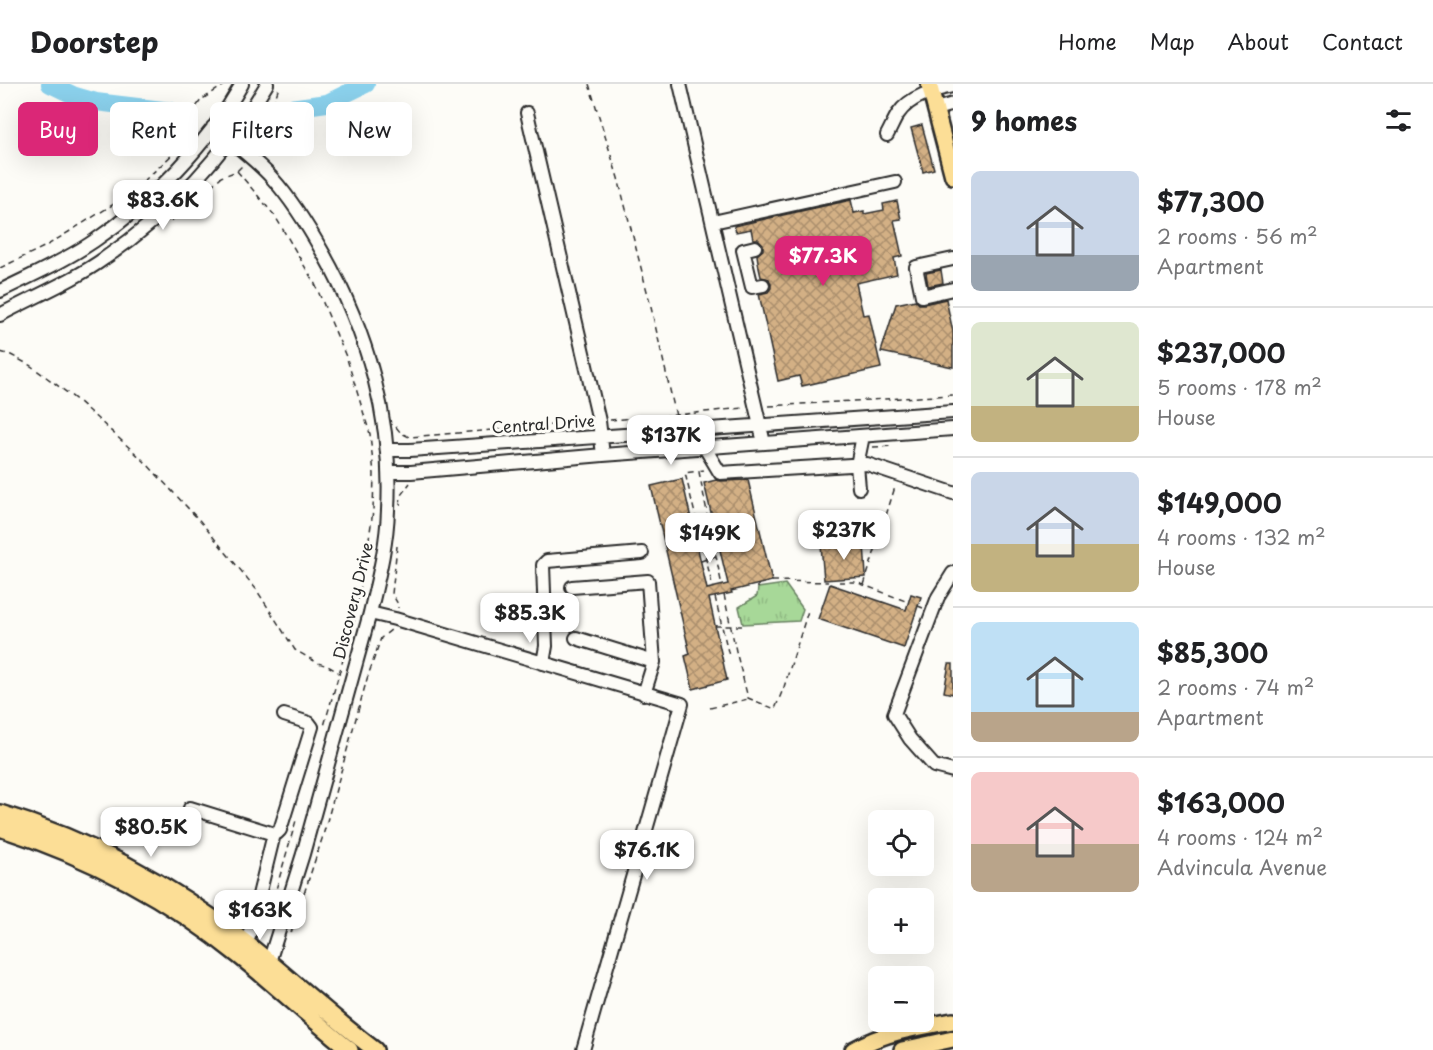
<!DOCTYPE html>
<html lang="en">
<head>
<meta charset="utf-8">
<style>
	body { margin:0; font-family:"Playpen Sans",sans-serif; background:#f2f2f2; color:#202124; height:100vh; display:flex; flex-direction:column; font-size:22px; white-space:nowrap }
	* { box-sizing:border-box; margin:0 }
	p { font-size:20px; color:#757577 }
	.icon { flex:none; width:33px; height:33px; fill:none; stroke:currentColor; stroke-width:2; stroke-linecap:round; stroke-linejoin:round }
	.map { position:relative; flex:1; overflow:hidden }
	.details { display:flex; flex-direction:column; background:#fff; width:480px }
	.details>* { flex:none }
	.banner { position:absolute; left:18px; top:18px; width:570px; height:54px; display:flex; gap:12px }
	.fabs { position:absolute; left:868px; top:726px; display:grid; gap:12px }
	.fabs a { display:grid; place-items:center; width:66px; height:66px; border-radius:9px; background:#fff; box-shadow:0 6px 24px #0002; font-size:30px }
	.price { position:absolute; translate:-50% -51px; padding:0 14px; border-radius:12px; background:#fff; color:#222; font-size:20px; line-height:39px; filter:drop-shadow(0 2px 3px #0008) }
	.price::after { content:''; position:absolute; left:50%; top:36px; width:18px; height:14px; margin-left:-9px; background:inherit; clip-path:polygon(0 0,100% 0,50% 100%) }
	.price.on { background:#db2777; color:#fff }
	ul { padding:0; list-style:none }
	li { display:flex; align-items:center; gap:18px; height:150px; padding:0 18px }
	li+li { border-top:2px solid #e0e0e0 }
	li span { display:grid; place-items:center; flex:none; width:168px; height:120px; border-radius:9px; color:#555 }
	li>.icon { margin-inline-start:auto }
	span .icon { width:72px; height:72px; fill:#fffc; stroke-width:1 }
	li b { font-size:26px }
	h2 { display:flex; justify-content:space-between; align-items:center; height:72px; padding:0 18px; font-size:26px }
	.pill { padding:0 21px; border-radius:9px; background:#fff; box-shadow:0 6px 24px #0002; font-size:21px; line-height:54px }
	.pill.on { background:#db2777; color:#fff }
	header { display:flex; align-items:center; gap:36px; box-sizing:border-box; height:84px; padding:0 30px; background:#fff; border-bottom:2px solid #e0e0e0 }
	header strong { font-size:28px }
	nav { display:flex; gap:33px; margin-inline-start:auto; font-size:21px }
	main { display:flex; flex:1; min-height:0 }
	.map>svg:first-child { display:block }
</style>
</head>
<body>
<header>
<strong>Doorstep</strong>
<nav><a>Home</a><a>Map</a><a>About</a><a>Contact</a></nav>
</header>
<main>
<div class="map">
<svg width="953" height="966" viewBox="0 0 953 966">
	<defs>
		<pattern id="park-tufts" width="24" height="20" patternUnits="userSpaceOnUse" patternTransform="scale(1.5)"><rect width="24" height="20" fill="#a7d898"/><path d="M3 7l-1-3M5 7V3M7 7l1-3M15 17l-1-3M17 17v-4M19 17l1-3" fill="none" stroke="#90ba83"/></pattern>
		<pattern id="building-cross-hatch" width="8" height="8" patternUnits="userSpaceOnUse" patternTransform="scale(1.5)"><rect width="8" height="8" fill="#d3b085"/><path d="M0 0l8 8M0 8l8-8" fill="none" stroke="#ab8f6d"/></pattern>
	</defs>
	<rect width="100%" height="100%" fill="#fdfcf7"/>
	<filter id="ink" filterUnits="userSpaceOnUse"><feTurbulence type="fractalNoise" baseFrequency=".0167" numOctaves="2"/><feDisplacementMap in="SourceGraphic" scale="12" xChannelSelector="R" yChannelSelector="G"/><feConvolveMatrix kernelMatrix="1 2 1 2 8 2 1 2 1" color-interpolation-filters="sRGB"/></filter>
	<g filter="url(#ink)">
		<path fill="url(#park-tufts)" stroke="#698262" stroke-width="1.5" d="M785 500 803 525 799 537 743 540 739 523 757 512 758 504Z"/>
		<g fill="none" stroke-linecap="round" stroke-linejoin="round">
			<path stroke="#8bd1ec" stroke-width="18" d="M50 0 75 12 96 18 171 27
				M283 25 327 19 366 0"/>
		</g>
		<path fill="url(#building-cross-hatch)" stroke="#2b2b2b" stroke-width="1.5" d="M922 41 934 85 923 88 911 44Z
			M851 116 854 129 864 127V130L884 126 883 120 897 117 901 135 894 136 902 172 894 174 897 190 856 199 863 231 869 230 881 284 802 302 799 292 778 297 759 210 768 208 771 204V200L769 195 761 193 759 184 757 171 763 166V160L758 155H753L751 145 736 148 734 142Z
			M941 186 943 199 928 202 926 189Z
			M946 215 953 248V283L881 268 896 220 915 216 919 220H924Z
			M682 395 707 505 728 500 704 399 716 396 721 397 748 396 772 497 731 507 732 509 709 514 727 596 693 605 685 572 690 570 651 402Z
			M864 458 866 493 824 496 821 461Z
			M830 500 906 526 911 510 921 513 904 564 818 535Z
			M949 580H953V610L944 608Z"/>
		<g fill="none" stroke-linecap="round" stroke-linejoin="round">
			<defs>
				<path id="minor" d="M680 0 764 359
					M936 25 953 20
					M527 29 599 337 603 371
					M213 43C233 59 255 75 272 94 292 116 308 142 323 169 367 247 393 336 388 426 387 461 378 495 370 529L303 770 269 878
					M887 51C891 44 894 36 898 30 910 12 934 6 953 2
					M713 138 895 98
					M755 163 743 166 752 203 763 201
					M953 175 916 183 922 212 953 205
					M0 207C32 191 65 177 94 157 152 118 208 60 242 0
					M0 231C35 212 73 197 105 174 171 129 227 68 267 0
					M705 364 720 389 867 380 953 409
					M388 366H410L953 328
					M388 388H411L603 371 953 345
					M859 404 857 381 863 352
					M953 489 938 513 894 630 910 655 934 682 953 687
					M572 503 648 497 654 578 644 610
					M370 529 395 535 682 620 583 966
					M576 554 654 578
					M543 579 546 562 543 481 547 477 642 469
					M190 724 274 750 277 749 280 746 312 643 309 639 284 631
					M247 860 274 750"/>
				<path id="major" d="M929 0 953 92
					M0 729C90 756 171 800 245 858 289 893 330 932 375 966
					M0 744C87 772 168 814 239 872 277 902 312 936 350 966
					M853 966C885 948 918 943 953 937
					M902 966 953 955"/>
			</defs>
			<use href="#minor" stroke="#2b2b2b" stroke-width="16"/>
			<use href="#major" stroke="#2b2b2b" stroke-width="20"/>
			<path stroke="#2b2b2b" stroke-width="1.5" stroke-dasharray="6 4.5" stroke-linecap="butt" d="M589 0 618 94 650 219 676 332
				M264 69 259 62 278 6 276 5
				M237 87 275 132 315 200 347 275 370 350 374 390 373 427 367 468 355 534 324 642
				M171 137 221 93 237 87 243 81
				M0 184 46 162 130 110 174 69 183 42 201 16 226 0
				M0 268 11 271 31 282 53 298 78 317 144 377 200 437 256 505 295 566 318 579 328 582 338 588
				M769 322 953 311
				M610 336 676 331 743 324
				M396 343 401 349 409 353 588 338
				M873 363 892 362
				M704 386 685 389 713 504
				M699 388 722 502
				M400 421 401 411 410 399
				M692 441H714
				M397 462 392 510 398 520V524
				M701 477 721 470
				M772 497 828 498
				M839 498H856L908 518
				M864 501 895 403
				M758 504V500
				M724 511 736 567 748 614 775 625 784 603 808 527
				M715 513 729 572
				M918 522 923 524
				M715 542H744
				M710 624 748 615
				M270 841 266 840 297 733
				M291 849 322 755 367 595 381 554 391 546"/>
			<use href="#minor" stroke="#fdfcf7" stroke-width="12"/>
			<use href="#major" stroke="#fcde96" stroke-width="15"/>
		</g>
	</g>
	<g text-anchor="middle" stroke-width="6" stroke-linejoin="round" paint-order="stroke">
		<g font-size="16" fill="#2b2b2b" stroke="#fdfcf7">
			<text transform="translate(543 340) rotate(-4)" y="6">Central Drive</text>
			<text transform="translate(353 517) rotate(-76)" y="6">Discovery Drive</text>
		</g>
	</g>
</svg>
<div class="fabs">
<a><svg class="icon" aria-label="locate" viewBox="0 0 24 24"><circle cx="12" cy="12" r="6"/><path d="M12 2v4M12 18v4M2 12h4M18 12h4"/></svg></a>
<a>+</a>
<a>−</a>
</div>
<b class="price" style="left:163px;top:147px">$83.6K</b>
<b class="price on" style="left:823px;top:203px">$77.3K</b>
<b class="price" style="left:671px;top:382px">$137K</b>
<b class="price" style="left:844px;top:477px">$237K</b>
<b class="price" style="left:710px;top:480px">$149K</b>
<b class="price" style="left:530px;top:560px">$85.3K</b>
<b class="price" style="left:151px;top:774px">$80.5K</b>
<b class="price" style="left:647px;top:797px">$76.1K</b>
<b class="price" style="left:260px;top:857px">$163K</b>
<div class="banner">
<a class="pill on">Buy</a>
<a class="pill">Rent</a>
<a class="pill">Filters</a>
<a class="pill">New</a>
</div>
</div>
<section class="details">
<h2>9 homes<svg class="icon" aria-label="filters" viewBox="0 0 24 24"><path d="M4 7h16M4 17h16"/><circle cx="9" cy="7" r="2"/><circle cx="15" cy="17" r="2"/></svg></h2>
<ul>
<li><span style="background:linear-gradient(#c9d6e8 70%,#9aa5b1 0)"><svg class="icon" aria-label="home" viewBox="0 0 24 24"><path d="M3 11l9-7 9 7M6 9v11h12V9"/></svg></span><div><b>$77,300</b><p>2 rooms · 56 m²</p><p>Apartment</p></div></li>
<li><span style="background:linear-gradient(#dfe7d0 70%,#c2b280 0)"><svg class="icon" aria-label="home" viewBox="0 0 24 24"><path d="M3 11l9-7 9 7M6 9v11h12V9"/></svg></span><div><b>$237,000</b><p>5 rooms · 178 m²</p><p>House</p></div></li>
<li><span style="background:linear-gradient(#c9d6e8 60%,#c2b280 0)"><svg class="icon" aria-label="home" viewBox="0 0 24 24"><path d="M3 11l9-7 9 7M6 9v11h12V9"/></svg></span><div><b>$149,000</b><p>4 rooms · 132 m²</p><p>House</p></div></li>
<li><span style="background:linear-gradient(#bfe0f5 75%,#b9a48a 0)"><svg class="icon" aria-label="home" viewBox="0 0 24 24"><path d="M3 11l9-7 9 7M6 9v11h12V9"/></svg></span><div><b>$85,300</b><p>2 rooms · 74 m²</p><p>Apartment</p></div></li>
<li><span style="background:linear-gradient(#f6c9c9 60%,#b9a48a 0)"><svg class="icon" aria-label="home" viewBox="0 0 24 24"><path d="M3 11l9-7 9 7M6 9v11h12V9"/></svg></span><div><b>$163,000</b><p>4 rooms · 124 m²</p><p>Advincula Avenue</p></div></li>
</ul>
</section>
</main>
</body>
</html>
